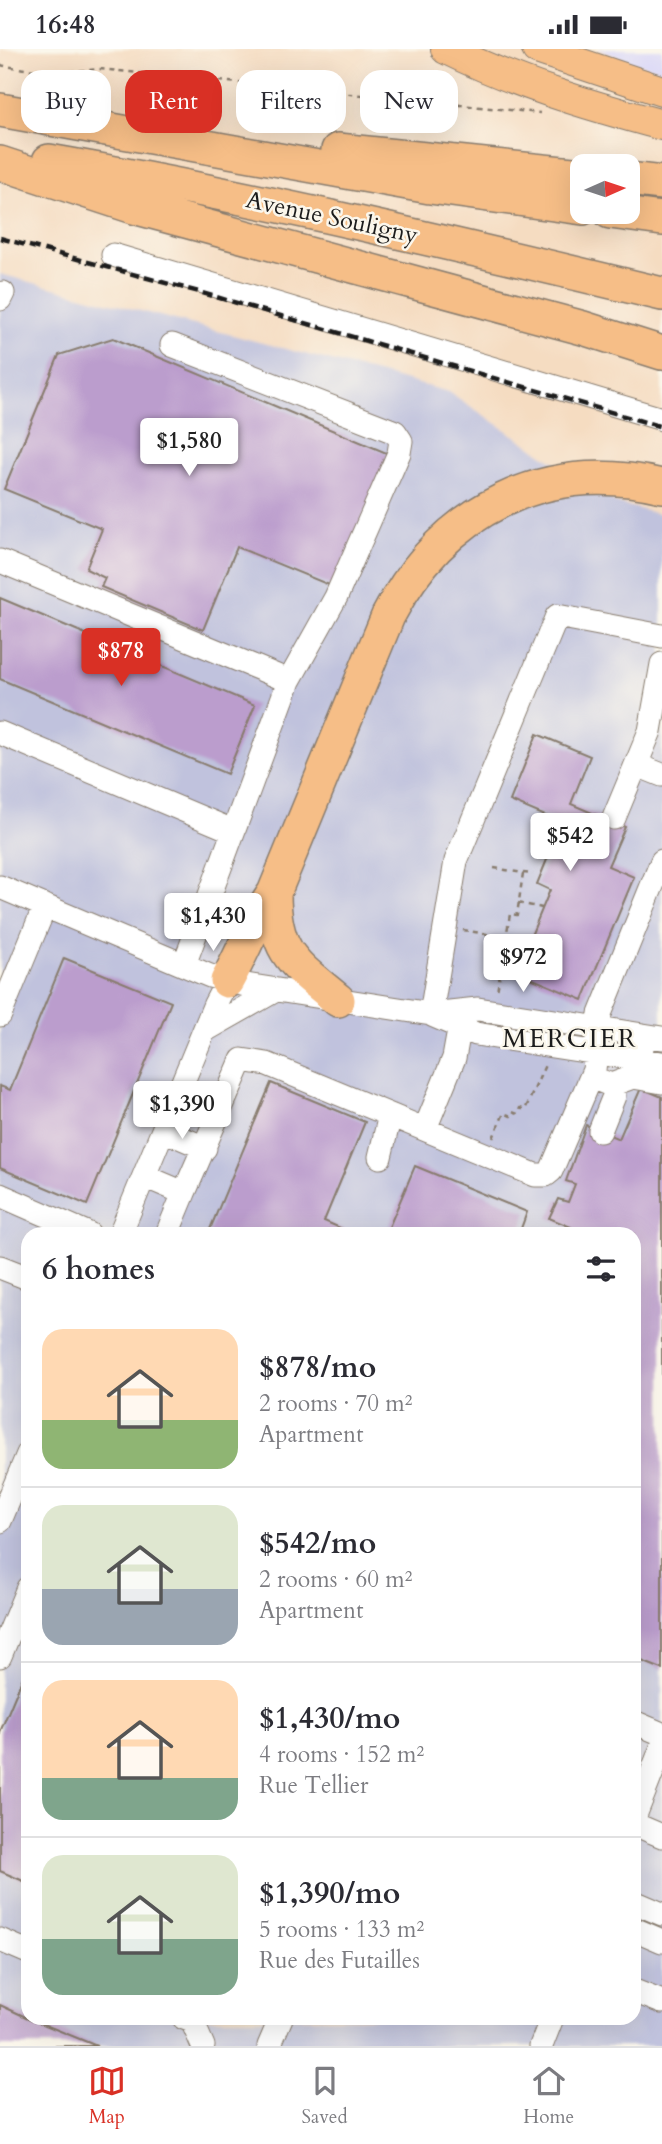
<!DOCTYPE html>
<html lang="en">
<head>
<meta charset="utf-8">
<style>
	body { margin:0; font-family:Cardo,serif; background:#f7f7f7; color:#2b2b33; height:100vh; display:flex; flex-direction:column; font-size:26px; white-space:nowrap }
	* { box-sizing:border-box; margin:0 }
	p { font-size:23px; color:#7c7c81 }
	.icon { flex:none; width:38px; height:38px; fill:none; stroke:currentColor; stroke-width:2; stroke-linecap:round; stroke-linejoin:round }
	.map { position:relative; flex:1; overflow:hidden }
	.details { position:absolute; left:21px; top:1178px; width:620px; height:798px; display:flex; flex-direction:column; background:#fff; border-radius:21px; box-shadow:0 7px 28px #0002 }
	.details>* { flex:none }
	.guide { position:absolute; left:21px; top:21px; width:621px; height:63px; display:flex; gap:14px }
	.needle { width:46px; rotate:87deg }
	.tools { position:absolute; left:570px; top:105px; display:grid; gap:14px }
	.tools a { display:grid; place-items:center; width:70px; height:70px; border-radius:14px; background:#fff; box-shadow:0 7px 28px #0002; font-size:35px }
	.price { position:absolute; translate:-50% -60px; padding:0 16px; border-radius:7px; background:#fff; color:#222; font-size:23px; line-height:46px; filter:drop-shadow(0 2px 4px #0008) }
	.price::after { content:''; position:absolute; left:50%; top:42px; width:21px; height:16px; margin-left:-10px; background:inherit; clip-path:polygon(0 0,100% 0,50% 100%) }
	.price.on { background:#d93025; color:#fff }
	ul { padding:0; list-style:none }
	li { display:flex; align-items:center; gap:21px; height:175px; padding:0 21px }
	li+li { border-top:2px solid #e1e1e2 }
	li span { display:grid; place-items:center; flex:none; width:196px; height:140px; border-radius:21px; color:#555 }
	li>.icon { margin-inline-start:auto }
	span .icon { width:84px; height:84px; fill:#fffc; stroke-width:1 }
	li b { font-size:30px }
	h2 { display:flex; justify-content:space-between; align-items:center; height:84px; padding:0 21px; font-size:30px }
	.pill { padding:0 24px; border-radius:21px; background:#fff; box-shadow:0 7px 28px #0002; font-size:24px; line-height:63px }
	.pill.on { background:#d93025; color:#fff }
	.status { display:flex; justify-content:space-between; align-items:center; height:49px; padding:0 35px; background:#fff; direction:ltr }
	.status svg { height:19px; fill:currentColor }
	.menu { display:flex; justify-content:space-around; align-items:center; height:98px; border-top:2px solid #e1e1e2; background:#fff; font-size:19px; color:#7c7c81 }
	.menu a { display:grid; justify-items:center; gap:4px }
	.menu .on { color:#d93025 }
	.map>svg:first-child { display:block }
</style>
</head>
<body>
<div class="status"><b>16:48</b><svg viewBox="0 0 49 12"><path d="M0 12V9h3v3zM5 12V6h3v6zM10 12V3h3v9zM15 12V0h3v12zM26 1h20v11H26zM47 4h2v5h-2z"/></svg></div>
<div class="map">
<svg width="662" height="1997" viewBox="0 0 662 1997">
	<rect width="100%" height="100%" fill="#fbf7ec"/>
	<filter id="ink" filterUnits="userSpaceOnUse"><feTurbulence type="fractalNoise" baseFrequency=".0143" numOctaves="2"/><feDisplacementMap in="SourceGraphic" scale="14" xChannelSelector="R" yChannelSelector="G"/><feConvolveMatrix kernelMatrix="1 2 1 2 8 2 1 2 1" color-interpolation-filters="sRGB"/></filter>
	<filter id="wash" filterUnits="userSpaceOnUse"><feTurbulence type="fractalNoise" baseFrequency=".00686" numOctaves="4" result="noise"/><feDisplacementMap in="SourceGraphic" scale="28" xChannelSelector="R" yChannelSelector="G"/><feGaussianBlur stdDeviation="1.57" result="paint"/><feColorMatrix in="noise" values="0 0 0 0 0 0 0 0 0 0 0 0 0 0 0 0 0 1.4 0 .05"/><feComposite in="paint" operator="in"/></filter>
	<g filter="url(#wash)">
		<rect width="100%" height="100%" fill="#f5dcc1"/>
		<path fill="#d9d7f8" d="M597 0H662V21L634 14Z"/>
		<path fill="#c0c2dd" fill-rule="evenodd" d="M0 225 449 343 616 454 662 466V1997H0ZM28 1185H634V1969H28Z"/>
		<g id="blocks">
			<path fill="#bb9dcd" d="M113 289 389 405 334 538 237 498 203 581 101 538 105 529 86 520 102 480 4 440 59 306Z
				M0 549 255 656 227 725 0 630Z
				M537 685 590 707 571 755 625 778 608 817 634 828 583 951 516 923 550 841 537 835 562 774 510 752Z
				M64 909 171 953 87 1156 0 1119V1037L10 1041Z
				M271 1034 365 1073 324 1172 354 1185H208Z
				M641 1039 662 1048V1620L634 1609V1185H568L571 1178 549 1169 558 1150 568 1153 575 1135 566 1132 586 1076 619 1090Z
				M415 1117 527 1163 519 1185H386Z
				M28 1616V1834L0 1822V1683Z
				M0 1956 28 1969 97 1997H0Z"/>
		</g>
	</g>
	<g filter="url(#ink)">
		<use href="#blocks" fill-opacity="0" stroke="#887c6e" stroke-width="2"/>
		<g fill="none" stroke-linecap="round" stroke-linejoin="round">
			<defs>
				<path id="minor" d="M113 206 662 370
					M0 250 3 244
					M0 512 289 632 336 548 399 404 401 392 395 383 172 296
					M0 684 233 782
					M637 716 662 726
					M614 769 650 682 662 615
					M0 838 210 927 246 936 431 965 478 960 662 989
					M184 916 289 632
					M431 965 456 812 557 567 662 587
					M0 966 45 857
					M434 967 476 985 662 1014
					M204 982 276 941
					M591 1028 611 1036 633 1028 639 1016 642 998
					M633 1028 662 1033
					M425 1080 454 1009 462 965
					M163 1081 205 1099
					M600 1082 614 1047 613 1036
					M380 1108 390 1066
					M144 1127 184 1144 167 1185
					M184 1144 242 1011 267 1015 535 1126H546L551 1122 594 1021 600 965 662 812
					M0 1146 89 1185
					M120 1185 215 955 227 932
					M0 1218 28 1229
					M0 1472 28 1405
					M0 1607 28 1539
					M634 1673 662 1685
					M634 1769 662 1698
					M634 1775 662 1787
					M634 1853 662 1865
					M634 1880 662 1892
					M0 1891 28 1903
					M634 1942 662 1953
					M184 1969 192 1972 203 1997
					M269 1997 281 1969
					M541 1997 552 1969"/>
				<path id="major" d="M446 0C514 34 588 56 662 76
					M537 0 662 42"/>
				<path id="highway" d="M0 61 430 138 583 159
					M338 101 583 126
					M49 112C255 148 458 196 662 245
					M0 114 134 158 583 279 662 304
					M628 130 662 134
					M610 163 662 170
					M274 844C274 905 295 915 338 951
					M227 932C243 903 254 872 274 844L388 567C443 461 544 409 662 437"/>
			</defs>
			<use href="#minor" stroke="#887c6e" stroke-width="25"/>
			<use href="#major" stroke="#887c6e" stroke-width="32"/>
			<use href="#highway" stroke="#887c6e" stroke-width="36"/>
			<path stroke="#887c6e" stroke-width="2.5" stroke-dasharray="5 5" stroke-linecap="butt" d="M0 16C39 23 60 24 99 20L540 64
				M494 819 523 824 517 866 510 865 497 943
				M523 824 533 825
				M518 854 542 859
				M463 881 505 888
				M496 911 503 909 519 914
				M493 1089 504 1064 511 1067 512 1063 518 1065 520 1059 525 1061 545 1016"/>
			<use href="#minor" stroke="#fff" stroke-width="23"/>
			<use href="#major" stroke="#f6be87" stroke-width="30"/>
			<use href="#highway" stroke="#f6be87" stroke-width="33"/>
			<path stroke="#1c1c1c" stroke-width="4.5" stroke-dasharray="10 5" stroke-linecap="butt" d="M0 189 199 243 662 378"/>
		</g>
	</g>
	<g text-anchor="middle" stroke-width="5" stroke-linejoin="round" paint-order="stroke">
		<g font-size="24" fill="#1c1c1c" stroke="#fbf7ec">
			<text transform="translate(332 168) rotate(12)" y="8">Avenue Souligny</text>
		</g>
		<g font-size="26" letter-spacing="2" fill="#1c1c1c" stroke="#fbf7ec">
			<text x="570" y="998">MERCIER</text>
		</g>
	</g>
</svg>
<div class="tools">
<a><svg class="needle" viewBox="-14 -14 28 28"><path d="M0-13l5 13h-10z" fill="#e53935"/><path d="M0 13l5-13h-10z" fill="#7c7c81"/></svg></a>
</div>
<b class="price" style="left:189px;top:429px">$1,580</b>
<b class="price on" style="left:121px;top:639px">$878</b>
<b class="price" style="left:570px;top:824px">$542</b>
<b class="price" style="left:213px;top:904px">$1,430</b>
<b class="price" style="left:523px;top:945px">$972</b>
<b class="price" style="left:182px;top:1092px">$1,390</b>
<div class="guide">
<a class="pill">Buy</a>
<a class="pill on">Rent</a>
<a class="pill">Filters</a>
<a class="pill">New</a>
</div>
<section class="details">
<h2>6 homes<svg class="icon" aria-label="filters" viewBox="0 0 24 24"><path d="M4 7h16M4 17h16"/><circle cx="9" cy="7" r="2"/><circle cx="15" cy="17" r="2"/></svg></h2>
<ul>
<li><span style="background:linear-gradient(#ffd9b3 65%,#8fb573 0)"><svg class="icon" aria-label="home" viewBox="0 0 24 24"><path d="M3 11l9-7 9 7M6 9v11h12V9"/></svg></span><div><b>$878/mo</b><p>2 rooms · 70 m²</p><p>Apartment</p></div></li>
<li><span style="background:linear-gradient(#dfe7d0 60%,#9aa5b1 0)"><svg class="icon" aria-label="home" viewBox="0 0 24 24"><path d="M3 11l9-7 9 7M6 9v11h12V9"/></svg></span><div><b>$542/mo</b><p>2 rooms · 60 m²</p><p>Apartment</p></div></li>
<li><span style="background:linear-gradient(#ffd9b3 70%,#7fa58c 0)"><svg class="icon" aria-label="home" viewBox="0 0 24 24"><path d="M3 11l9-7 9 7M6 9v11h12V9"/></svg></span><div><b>$1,430/mo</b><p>4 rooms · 152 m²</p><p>Rue Tellier</p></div></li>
<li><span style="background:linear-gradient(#dfe7d0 60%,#7fa58c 0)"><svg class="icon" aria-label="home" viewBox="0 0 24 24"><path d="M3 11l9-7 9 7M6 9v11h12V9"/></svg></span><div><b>$1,390/mo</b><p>5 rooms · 133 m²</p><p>Rue des Futailles</p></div></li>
</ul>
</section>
</div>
<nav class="menu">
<a class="on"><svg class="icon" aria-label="map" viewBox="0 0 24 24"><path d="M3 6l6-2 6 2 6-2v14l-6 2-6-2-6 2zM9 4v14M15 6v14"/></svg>Map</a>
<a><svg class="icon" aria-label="saved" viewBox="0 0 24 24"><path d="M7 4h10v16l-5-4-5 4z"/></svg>Saved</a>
<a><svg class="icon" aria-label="home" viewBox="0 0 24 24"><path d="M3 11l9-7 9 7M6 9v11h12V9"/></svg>Home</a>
</nav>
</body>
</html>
